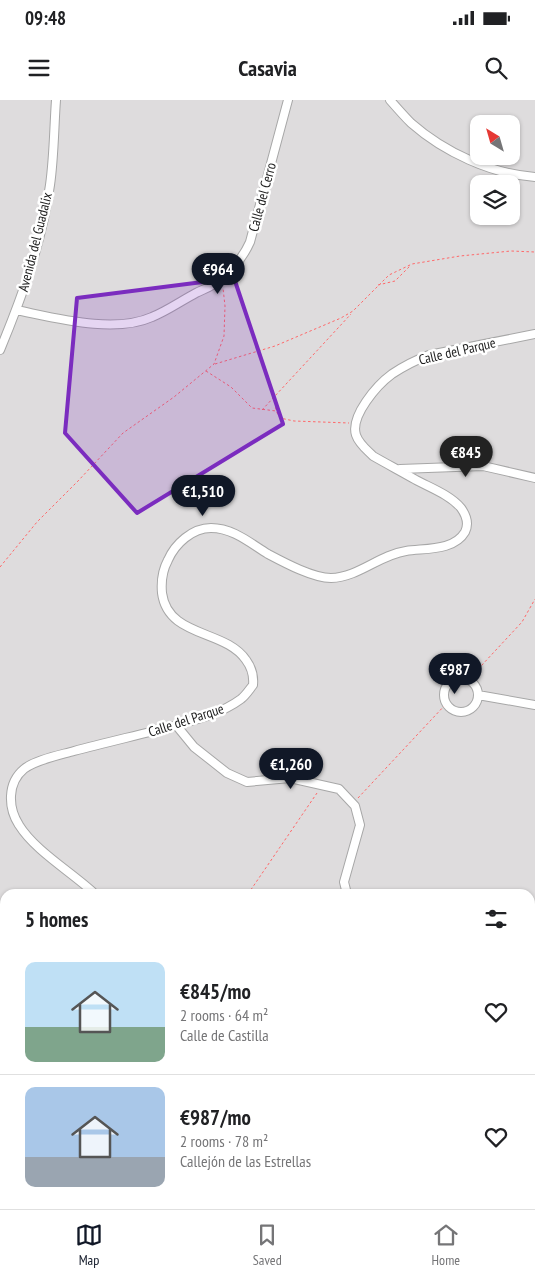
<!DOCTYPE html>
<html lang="en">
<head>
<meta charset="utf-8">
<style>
	body { margin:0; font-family:"PT Sans Narrow",sans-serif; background:#f2f2f2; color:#202124; height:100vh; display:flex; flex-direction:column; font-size:19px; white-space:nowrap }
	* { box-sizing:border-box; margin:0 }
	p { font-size:16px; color:#757577 }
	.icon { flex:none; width:28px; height:28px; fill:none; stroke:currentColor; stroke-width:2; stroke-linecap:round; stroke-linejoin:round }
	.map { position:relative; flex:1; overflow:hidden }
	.details { position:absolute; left:0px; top:789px; width:535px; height:321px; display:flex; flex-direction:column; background:#fff; border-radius:15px 15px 0 0; box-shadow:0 1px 4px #0004 }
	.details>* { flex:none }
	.needle { width:32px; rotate:323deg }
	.fabs { position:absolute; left:470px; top:15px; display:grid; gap:10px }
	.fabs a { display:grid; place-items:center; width:50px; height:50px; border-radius:10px; background:#fff; box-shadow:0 1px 4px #0004; font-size:25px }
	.price { position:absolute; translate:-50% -42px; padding:0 11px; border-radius:18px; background:#111827; color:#fff; font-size:16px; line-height:32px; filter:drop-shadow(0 1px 2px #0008) }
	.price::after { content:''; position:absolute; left:50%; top:30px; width:15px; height:11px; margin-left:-8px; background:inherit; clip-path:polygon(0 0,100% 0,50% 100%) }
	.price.selected { background:#222; color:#fff }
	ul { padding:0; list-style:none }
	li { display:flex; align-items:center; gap:15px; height:125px; padding:0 25px }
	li+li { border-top:1px solid #e0e0e0 }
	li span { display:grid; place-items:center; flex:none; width:140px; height:100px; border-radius:10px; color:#555 }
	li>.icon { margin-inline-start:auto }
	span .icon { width:60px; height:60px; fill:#fffc; stroke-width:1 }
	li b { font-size:21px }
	h2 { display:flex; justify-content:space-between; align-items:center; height:60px; padding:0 25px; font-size:21px }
	.status { display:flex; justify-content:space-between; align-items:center; height:35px; padding:0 25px; background:#fff; direction:ltr }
	.status svg { height:14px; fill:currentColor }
	header { display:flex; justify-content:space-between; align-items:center; height:65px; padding:0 25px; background:#fff; font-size:22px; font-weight:700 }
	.menu { display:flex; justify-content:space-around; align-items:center; height:70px; border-top:1px solid #e0e0e0; background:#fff; font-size:14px; color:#757577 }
	.menu a { display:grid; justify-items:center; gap:2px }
	.menu .selected { color:#111827 }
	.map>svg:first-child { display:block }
</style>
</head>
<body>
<div class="status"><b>09:48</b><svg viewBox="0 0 49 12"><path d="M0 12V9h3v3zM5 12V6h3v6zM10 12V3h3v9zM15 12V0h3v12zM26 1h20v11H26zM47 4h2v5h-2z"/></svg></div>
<header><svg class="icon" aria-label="menu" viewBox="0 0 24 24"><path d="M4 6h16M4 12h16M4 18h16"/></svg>Casavia<svg class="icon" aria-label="search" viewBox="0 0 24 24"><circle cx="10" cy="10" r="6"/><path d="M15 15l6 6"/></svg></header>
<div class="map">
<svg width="535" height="1109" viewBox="0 0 535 1109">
	<rect width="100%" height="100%" fill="#f1ece5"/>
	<path fill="#dedcdd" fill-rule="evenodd" d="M0 0H535V1109H187L181 1105H530V794H5V989L0 985ZM479 24H511V56H479ZM479 84H511V116H479Z"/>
	<path fill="#7de6b2" d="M5 1033V1105H47L48 1109H0V1034Z"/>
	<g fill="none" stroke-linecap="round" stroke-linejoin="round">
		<defs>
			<path id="street" d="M390 0C397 8 404 16 411 23 444 52 491 74 535 77
				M16 210C56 218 114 234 152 217 167 211 181 201 196 193 200 191 205 189 209 187 227 177 242 160 250 142L288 0
				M0 250C22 197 42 142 50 85 54 57 54 28 56 0
				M400 369 483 366 535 378
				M444 595a17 17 0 1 1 34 0a17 17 0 1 1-34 0Z
				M478 595 535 605
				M176 625 194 647 227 673 247 682 290 678 339 689 355 706 360 725 344 782 347 794
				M95 794C73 773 35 751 19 725 8 708 7 683 24 669 35 660 60 655 74 651 108 642 143 634 177 625 199 619 222 613 241 599 246 595 249 590 253 585 254 575 252 568 246 560 225 529 168 538 162 493 161 482 162 471 168 460 175 444 192 428 211 428 233 428 250 443 268 454 285 463 313 478 331 478 359 477 379 455 406 451 425 448 454 451 465 432 469 424 466 415 461 408 450 395 431 388 416 380 402 372 387 364 373 356 367 350 359 344 356 335 350 316 377 285 392 274 404 266 416 260 429 255L535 234
				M530 858H535
				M0 940 5 944
				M530 1070 535 1071
				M219 1105 225 1109"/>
		</defs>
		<use href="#street" stroke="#a7a7a7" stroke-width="10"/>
		<path stroke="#ff6869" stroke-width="1" stroke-dasharray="2.5 2.5" stroke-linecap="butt" d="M378 185 395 181 410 166
			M215 264 275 246 341 218 353 211 389 175 412 164 460 156 511 151 535 152
			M206 271 231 287 252 308 276 311 280 318 294 321 349 323
			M275 297 276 311
			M262 310 351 214
			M0 467 37 422 78 381 123 333 174 297 214 264 224 236 225 206 223 188
			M468 580 522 522 535 499
			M358 698 446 604
			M248 794 317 693
			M0 970 5 973
			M184 1105 190 1109"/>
		<use href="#street" stroke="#fff" stroke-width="8"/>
	</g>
	<path fill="#7b2cbf" fill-opacity="0.2" stroke="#7b2cbf" stroke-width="4" stroke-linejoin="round" d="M234 178 283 324 137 413 65 333 77 198Z"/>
	<g text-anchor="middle" stroke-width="5" stroke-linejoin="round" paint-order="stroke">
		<g font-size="14" fill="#202020" stroke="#fff">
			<text transform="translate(262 97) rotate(-75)" y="5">Calle del Cerro</text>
			<text transform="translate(35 142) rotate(-76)" y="5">Avenida del Guadalix</text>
			<text transform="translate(457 251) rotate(-13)" y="5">Calle del Parque</text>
			<text transform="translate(186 620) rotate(-18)" y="5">Calle del Parque</text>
		</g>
	</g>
</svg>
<div class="fabs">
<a><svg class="needle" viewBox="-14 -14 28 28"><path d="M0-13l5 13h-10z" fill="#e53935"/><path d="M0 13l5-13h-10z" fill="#757577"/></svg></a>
<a><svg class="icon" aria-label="layers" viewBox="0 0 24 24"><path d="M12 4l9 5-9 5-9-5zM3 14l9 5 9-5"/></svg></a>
</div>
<b class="price" style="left:218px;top:195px">€964</b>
<b class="price selected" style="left:466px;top:378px">€845</b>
<b class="price" style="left:203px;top:417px">€1,510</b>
<b class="price" style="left:455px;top:595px">€987</b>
<b class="price" style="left:291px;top:690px">€1,260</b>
<section class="details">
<h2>5 homes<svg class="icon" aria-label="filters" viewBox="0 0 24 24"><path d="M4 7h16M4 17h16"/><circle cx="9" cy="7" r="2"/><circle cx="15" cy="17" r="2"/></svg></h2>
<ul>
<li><span style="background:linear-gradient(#bfe0f5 65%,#7fa58c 0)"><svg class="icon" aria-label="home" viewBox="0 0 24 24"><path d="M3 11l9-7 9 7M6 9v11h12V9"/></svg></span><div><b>€845/mo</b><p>2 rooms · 64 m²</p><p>Calle de Castilla</p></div><svg class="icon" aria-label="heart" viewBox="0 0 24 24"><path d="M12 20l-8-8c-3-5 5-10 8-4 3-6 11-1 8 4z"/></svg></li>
<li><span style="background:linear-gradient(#a9c7e8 70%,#9aa5b1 0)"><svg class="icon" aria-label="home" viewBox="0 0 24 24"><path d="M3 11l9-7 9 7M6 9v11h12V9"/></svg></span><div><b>€987/mo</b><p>2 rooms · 78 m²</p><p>Callejón de las Estrellas</p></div><svg class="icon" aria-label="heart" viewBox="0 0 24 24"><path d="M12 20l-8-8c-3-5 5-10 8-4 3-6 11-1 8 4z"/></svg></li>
</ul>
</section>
</div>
<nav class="menu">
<a class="selected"><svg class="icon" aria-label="map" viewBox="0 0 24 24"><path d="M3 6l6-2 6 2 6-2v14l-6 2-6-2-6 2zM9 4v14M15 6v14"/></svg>Map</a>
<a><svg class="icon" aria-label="saved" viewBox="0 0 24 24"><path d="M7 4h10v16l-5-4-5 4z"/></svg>Saved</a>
<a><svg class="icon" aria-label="home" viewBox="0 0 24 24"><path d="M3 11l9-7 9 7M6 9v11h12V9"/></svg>Home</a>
</nav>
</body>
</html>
